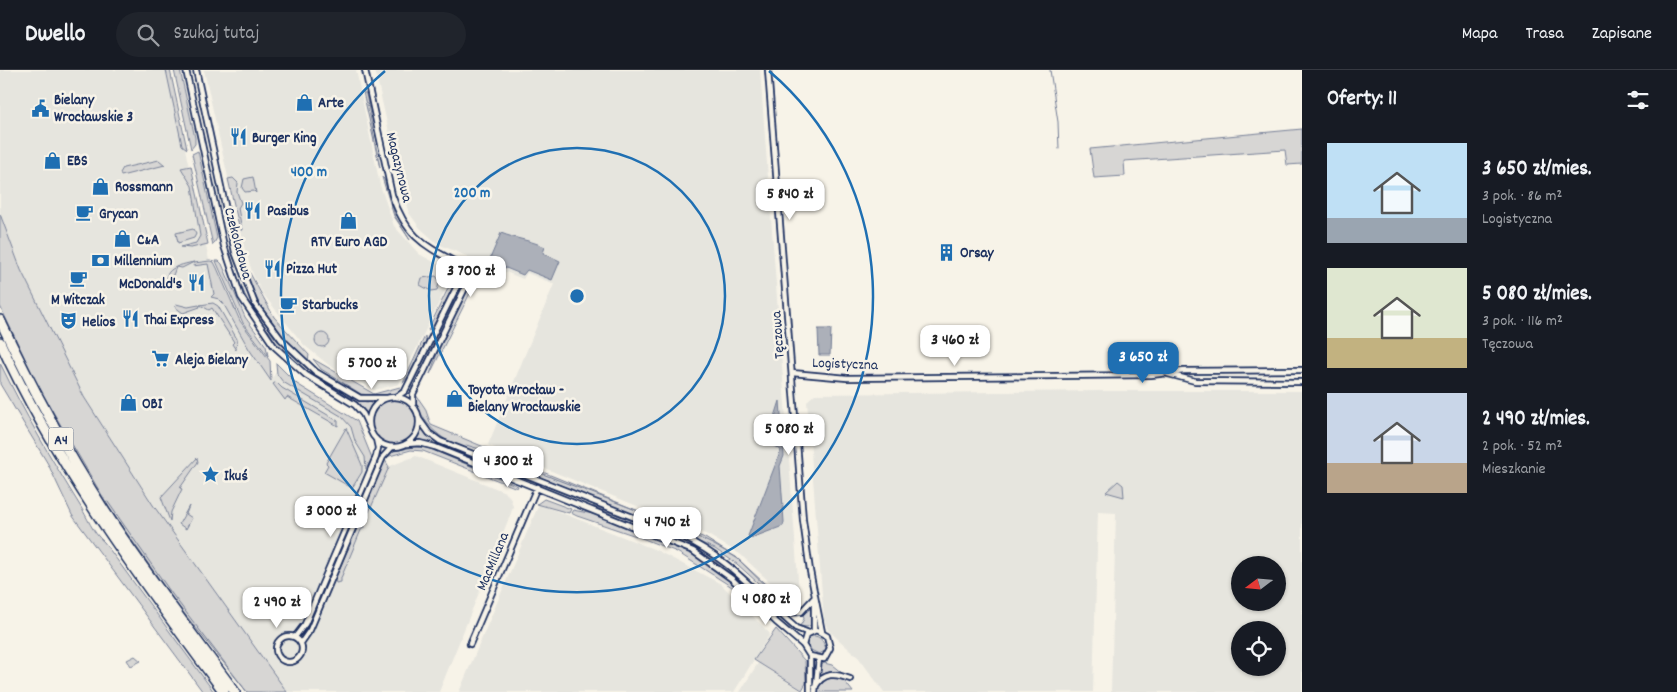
<!DOCTYPE html>
<html lang="pl">
<head>
<meta charset="utf-8">
<style>
	body { margin:0; font-family:Dekko,sans-serif; background:#20242c; color:#f1f3f6; height:100vh; display:flex; flex-direction:column; font-size:19px; white-space:nowrap }
	* { box-sizing:border-box; margin:0 }
	p { font-size:16px; color:#9ea1a6 }
	.icon { flex:none; width:28px; height:28px; fill:none; stroke:currentColor; stroke-width:2; stroke-linecap:round; stroke-linejoin:round }
	.map { position:relative; flex:1; overflow:hidden }
	.details { display:flex; flex-direction:column; background:#171b24; width:375px }
	.details>* { flex:none }
	.needle { width:32px; rotate:254deg }
	.tools { position:absolute; left:1231px; top:486px; display:grid; gap:10px }
	.tools a { display:grid; place-items:center; width:55px; height:55px; border-radius:50%; background:#171b24; box-shadow:0 1px 4px #0004; font-size:25px }
	.price { position:absolute; translate:-50% -42px; padding:0 11px; border-radius:10px; background:#fff; color:#222; font-size:16px; line-height:32px; filter:drop-shadow(0 1px 2px #0008) }
	.price::after { content:''; position:absolute; left:50%; top:30px; width:15px; height:11px; margin-left:-8px; background:inherit; clip-path:polygon(0 0,100% 0,50% 100%) }
	.price.active { background:#1f6fb2; color:#fff }
	ul { padding:0; list-style:none }
	li { display:flex; align-items:center; gap:15px; height:125px; padding:0 25px }
	li span { display:grid; place-items:center; flex:none; width:140px; height:100px; border-radius:0px; color:#555 }
	li>.icon { margin-inline-start:auto }
	span .icon { width:60px; height:60px; fill:#fffc; stroke-width:1 }
	li b { font-size:21px }
	h2 { display:flex; justify-content:space-between; align-items:center; height:60px; padding:0 25px; font-size:21px }
	header { display:flex; align-items:center; gap:30px; box-sizing:border-box; height:70px; padding:0 25px; background:#171b24; border-bottom:1px solid #363941 }
	header strong { font-size:24px }
	nav { display:flex; gap:28px; margin-inline-start:auto; font-size:18px }
	.search { width:350px; height:45px; background:#20242c; display:flex; align-items:center; gap:12px; box-sizing:border-box; padding:0 18px; border-radius:28px; color:#9ea1a6; font-size:19px }
	main { display:flex; flex:1; min-height:0 }
	.map>svg:first-child { display:block }
</style>
</head>
<body>
<header>
<strong>Dwello</strong>
<div class="search"><svg class="icon" aria-label="search" viewBox="0 0 24 24"><circle cx="10" cy="10" r="6"/><path d="M15 15l6 6"/></svg>Szukaj tutaj</div>
<nav><a>Mapa</a><a>Trasa</a><a>Zapisane</a></nav>
</header>
<main>
<div class="map">
<svg width="1302" height="622" viewBox="0 0 1302 622">
	<rect width="100%" height="100%" fill="#f7f3e8"/>
	<filter id="ink" filterUnits="userSpaceOnUse"><feTurbulence type="fractalNoise" baseFrequency=".02" numOctaves="2"/><feDisplacementMap in="SourceGraphic" scale="10" xChannelSelector="R" yChannelSelector="G"/><feConvolveMatrix kernelMatrix="1 2 1 2 8 2 1 2 1" color-interpolation-filters="sRGB"/></filter>
	<g filter="url(#ink)">
		<path fill="#e6e5de" fill-rule="evenodd" d="M0 0H168L215 218 249 279 271 310 278 299 296 315 356 351V361L374 388 390 396 416 386 505 422 510 427 513 436 511 443 439 622H287L153 435 84 327 21 200 0 144Z
			M204 0H356L380 115 394 156 419 184 445 198 451 208 399 314 374 320 330 296 304 275 263 224 253 205 242 170Z
			M375 0H760L799 523 797 528 790 531 740 484 708 465 488 375 554 214 527 203 523 209 464 185 438 174 420 158 409 143 403 124Z
			M1102 321H1302V622H1111L1116 443 1098 442 1093 622H884L859 588 828 560 824 550 807 331 815 324ZM1240 495H1278V532H1240ZM1240 560H1278V598H1240Z
			M539 434 656 480 721 514 770 564 734 622H459Z
			M758 593 800 620 802 622H740Z"/>
		<path fill="#d7d6d4" stroke="#798299" d="M166 0H170L187 79 182 75Z
			M174 0H180L195 68V74L191 79Z
			M363 22 366 24 380 98Z
			M1302 59V94L1287 95 1285 80 1124 91 1125 106 1094 108 1090 79Z
			M198 81 217 168 213 175 192 84Z
			M159 90 165 95 121 106 120 103 123 98Z
			M191 96 208 174 191 178 180 177 196 173 200 166 192 116 181 98Z
			M253 107 256 123 254 121 245 122 242 118 244 109Z
			M382 107 384 109 395 146 410 170 394 146Z
			M233 108 238 113 237 122 241 133 238 138 242 160H240L228 109Z
			M0 144 21 200 84 327 153 435 287 622H247L175 532 110 439 39 318 0 236Z
			M193 159 196 164 194 168 178 173 176 163Z
			M210 191 214 192 217 198 240 251 270 291 271 311 249 279 223 233 219 229 211 227 214 224 208 194 193 196 194 193Z
			M216 191H219L222 194 245 247 266 276 268 286 243 253Z
			M194 192 182 198 176 197 169 216 172 217 169 219C159 199 179 195 194 192Z
			M246 196 274 247 309 285 308 291C277 267 256 233 243 197Z
			M235 199C241 216 248 234 258 248 279 275 338 335 373 332L367 344C353 326 330 318 311 305 284 286 262 259 247 230 242 222 234 207 235 199Z
			M436 206 440 211 437 220 431 221 420 215 422 208Z
			M454 206 458 207 432 258 428 260Z
			M466 206 467 208 413 318 410 316Z
			M470 214 473 217 430 304 441 273Z
			M213 233 218 236 237 269 236 280 232 274 234 272 212 238 209 240 200 235Z
			M176 234 188 237 199 235 200 237 183 243 175 237Z
			M315 270a7 7 0 1 1 14 0a7 7 0 1 1-14 0Z
			M425 266 426 271 408 307 403 313Z
			M313 289 374 324 400 317 403 319 397 323 380 326 361 324 321 299Z
			M0 293C24 342 51 389 79 434 88 448 92 462 104 472L214 622H203L72 445 48 394 0 314Z
			M276 293 297 314 357 351 372 388 366 399 365 387 355 371 351 357 341 346 283 312 277 304Z
			M276 312 282 318 338 351V356L287 327 285 330 273 314Z
			M416 325 425 338 431 355 501 384V386C471 384 435 372 421 343 419 337 414 333 416 325Z
			M372 352a22 22 0 1 1 44 0a22 22 0 1 1-44 0Z
			M346 358 362 395V402L352 418 324 402 328 395 326 393Z
			M422 359 437 373 522 406V408L429 371H415Z
			M414 377 428 378 518 416 517 418 423 381 411 380 386 387 394 381Z
			M197 388 198 392 180 418 182 419 171 442 170 451 161 427Z
			M385 390 389 397 369 442 364 439Z
			M533 398 705 468 738 489 789 536 798 538 799 541 788 540 737 494 715 479 673 460 530 403Z
			M1118 411 1123 415 1124 427 1106 422Z
			M544 429 571 439 569 443 537 434Z
			M189 436 186 444 192 448 186 459 179 454Z
			M593 436 674 467 708 484 735 504 793 560 791 562C761 536 737 503 702 483 668 463 627 455 593 436Z
			M573 440 598 445 691 483 721 503 772 552 764 548 732 517 677 482 639 467 577 446 571 443Z
			M359 454H363L364 458 361 460 341 508V512L336 513 335 509Z
			M813 537 811 555 807 557 800 556 804 549 803 544Z
			M776 559 805 591 806 613 802 620 754 590Z
			M811 566C822 565 823 573 827 580L819 584 811 580 806 571Z
			M135 586 141 591 131 596 127 590Z
			M824 593 832 595 842 603 829 602 819 608V597Z
			M833 606 842 608 853 622H817L821 610Z"/>
		<path fill="#acb0b9" stroke="#727c95" d="M501 163C516 169 530 170 545 177L543 183 560 191 552 210 527 200 523 205 489 191Z
			M818 259H831L830 285H819Z
			M780 331 784 386 780 396 784 452 783 456 751 468 748 466 781 380 767 372Z"/>
		<g fill="none" stroke-linecap="round" stroke-linejoin="round">
			<path stroke="#727c95" stroke-width="1" d="M1050 0 1058 52 1059 79
				M466 375 500 385
				M508 388 526 396
				M533 399 535 401C600 427 676 452 736 487L784 534
				M108 432 172 524 247 622
				M215 621 216 622"/>
			<defs>
				<path id="minor" d="M186 0 224 176 241 227 274 276 306 305 355 335 363 344 370 359
					M196 0 235 182 255 234 281 269 316 302 360 328H387
					M365 0 392 125C409 175 431 177 473 202L413 324V335
					M768 0 803 450 810 501 822 562
					M792 303 847 308 1151 305 1184 301 1302 300
					M1168 304 1195 311 1302 312
					M398 326 405 321 466 198
					M369 352a25 25 0 1 1 50 0a25 25 0 1 1-50 0Z
					M419 349 429 363 440 371 681 466C733 491 754 522 796 558L809 563
					M406 374 420 373 435 377 693 481 732 509 776 552 803 575 810 586 824 589 830 578 827 566 816 560 806 565 803 575
					M780 543 801 542 814 528
					M814 560V531
					M276 579a13 13 0 1 1 26 0a13 13 0 1 1-26 0Z
					M295 567 305 554 376 387 378 378 376 369
					M301 573 310 560 383 387 392 377
					M470 574 537 417
					M815 617C824 602 835 603 850 609
					M810 622V586
					M815 622 819 589"/>
				<path id="motorway" d="M0 250C31 316 65 379 104 440 145 503 191 562 235 622
					M0 272C58 399 141 510 224 622"/>
			</defs>
			<use href="#minor" stroke="#1b2f5e" stroke-width="8"/>
			<use href="#motorway" stroke="#1b2f5e" stroke-width="12"/>
			<use href="#minor" stroke="#f7f3e8" stroke-width="4.5"/>
			<use href="#motorway" stroke="#f7f3e8" stroke-width="9"/>
		</g>
	</g>
	<g fill="none" stroke="#1f6fb2" stroke-width="2.5">
		<circle cx="577" cy="226" r="148"/>
		<path d="M769 1A296 296 0 1 1 385 1"/>
	</g>
	<defs>
		<symbol id="shop-bare" viewBox="-9 -9 18 18"><path d="M-5-2.5h2.3a2.7 3.5 0 0 1 5.4 0H5L5.5 6h-11ZM-1.5-2.5h3a1.5 2.3 0 0 0-3 0Z" fill="#1f6fb2" stroke="#f7f3e8" stroke-width="2.5" paint-order="stroke"/></symbol>
		<symbol id="civic-bare" viewBox="-9 -9 18 18"><path d="M-.6-6.5H3V-4.5H.6V-3L4-1V1h2V6H-6V1h2V-1L-.6-3ZM-1.2 2.5V6h2.4V2.5Z" fill="#1f6fb2" stroke="#f7f3e8" stroke-width="2.5" paint-order="stroke"/></symbol>
		<symbol id="restaurant-bare" viewBox="-9 -9 18 18"><path d="M-5-6h1v4h1v-4h1v4h1v-4h1v5L-1.5 .5V6h-2V.5L-5-1ZM5-6V6H3V1.5H1.5Q1.5-4 5-6Z" fill="#1f6fb2" stroke="#f7f3e8" stroke-width="2.5" paint-order="stroke"/></symbol>
		<symbol id="cafe-bare" viewBox="-9 -9 18 18"><path d="M-5.5-4.5H6V0H3Q3 3.5 0 3.5H-2.5Q-5.5 3.5-5.5 0ZM3-3.2v2h1.7v-2ZM-6 4.5H4V6H-6Z" fill="#1f6fb2" stroke="#f7f3e8" stroke-width="2.5" paint-order="stroke"/></symbol>
		<symbol id="building-bare" viewBox="-9 -9 18 18"><path d="M-4-6H4V6H1V3H-1V6H-4ZM-2.5-4.3h1.7v1.8h-1.7ZM.8-4.3h1.7v1.8H.8ZM-2.5-1h1.7V.8h-1.7ZM.8-1h1.7V.8H.8Z" fill="#1f6fb2" stroke="#f7f3e8" stroke-width="2.5" paint-order="stroke"/></symbol>
		<symbol id="bank-bare" viewBox="-9 -9 18 18"><path d="M-6-4H6V4H-6ZM0-2.3a2.3 2.3 0 1 0 0 4.6a2.3 2.3 0 1 0 0-4.6Z" fill="#1f6fb2" stroke="#f7f3e8" stroke-width="2.5" paint-order="stroke"/></symbol>
		<symbol id="theatre-bare" viewBox="-9 -9 18 18"><path d="M-5-5.5Q0-4 5-5.5V0Q5 5 0 6Q-5 5-5 0ZM-3.3-2.5H-1v1.5H-3.3ZM1-2.5H3.3v1.5H1ZM-2.8 1Q0 5.5 2.8 1Z" fill="#1f6fb2" stroke="#f7f3e8" stroke-width="2.5" paint-order="stroke"/></symbol>
		<symbol id="supermarket-bare" viewBox="-9 -9 18 18"><path d="M-6-5.5h2.5l.6 2H6L4.5 2H-2.5L-4.4-4H-6ZM-1.5 3.2a1.3 1.3 0 1 0 .1 0ZM3 3.2a1.3 1.3 0 1 0 .1 0Z" fill="#1f6fb2" stroke="#f7f3e8" stroke-width="2.5" paint-order="stroke"/></symbol>
		<symbol id="sight-bare" viewBox="-9 -9 18 18"><path d="M0-6L1.8-2.2L6-1.7L2.9 1.2L3.7 5.4L0 3.3L-3.7 5.4L-2.9 1.2L-6-1.7L-1.8-2.2Z" fill="#1f6fb2" stroke="#f7f3e8" stroke-width="2.5" paint-order="stroke"/></symbol>
	</defs>
	<g fill-rule="evenodd">
		<use href="#shop-bare" x="292" y="20" width="25" height="25"/>
		<use href="#civic-bare" x="28" y="26" width="25" height="25"/>
		<use href="#restaurant-bare" x="226" y="54" width="25" height="25"/>
		<use href="#shop-bare" x="40" y="78" width="25" height="25"/>
		<use href="#shop-bare" x="88" y="104" width="25" height="25"/>
		<use href="#restaurant-bare" x="240" y="128" width="25" height="25"/>
		<use href="#cafe-bare" x="72" y="130" width="25" height="25"/>
		<use href="#shop-bare" x="336" y="138" width="25" height="25"/>
		<use href="#shop-bare" x="110" y="156" width="25" height="25"/>
		<use href="#building-bare" x="934" y="170" width="25" height="25"/>
		<use href="#bank-bare" x="88" y="178" width="25" height="25"/>
		<use href="#restaurant-bare" x="260" y="186" width="25" height="25"/>
		<use href="#cafe-bare" x="66" y="196" width="25" height="25"/>
		<use href="#restaurant-bare" x="184" y="200" width="25" height="25"/>
		<use href="#cafe-bare" x="276" y="222" width="25" height="25"/>
		<use href="#restaurant-bare" x="118" y="236" width="25" height="25"/>
		<use href="#theatre-bare" x="56" y="238" width="25" height="25"/>
		<use href="#supermarket-bare" x="148" y="276" width="25" height="25"/>
		<use href="#shop-bare" x="442" y="316" width="25" height="25"/>
		<use href="#shop-bare" x="116" y="320" width="25" height="25"/>
		<use href="#sight-bare" x="198" y="392" width="25" height="25"/>
	</g>
	<g text-anchor="middle" stroke-width="5" stroke-linejoin="round" paint-order="stroke">
		<rect fill="#f7f3e8" stroke="#5d6a87" stroke-width="1" x="48.5" y="357.5" width="25" height="23" rx="4"/>
		<g font-size="14" font-weight="bold" fill="#1b2f5e">
			<text x="61" y="374">A4</text>
		</g>
		<g font-size="15" font-weight="bold" fill="#1b2f5e" stroke="#f7f3e8" text-anchor="start">
			<text x="54" y="34">Bielany<tspan x="54" dy="17">Wrocławskie 3</tspan></text>
			<text x="318" y="37">Arte</text>
			<text x="252" y="72">Burger King</text>
			<text x="67" y="95">EBS</text>
			<text x="115" y="121">Rossmann</text>
			<text x="267" y="145">Pasibus</text>
			<text x="99" y="148">Grycan</text>
			<text x="137" y="174">C&amp;A</text>
			<text x="349" y="176" text-anchor="middle">RTV Euro AGD</text>
			<text x="960" y="187">Orsay</text>
			<text x="114" y="195">Millennium</text>
			<text x="286" y="203">Pizza Hut</text>
			<text x="182" y="218" text-anchor="end">McDonald's</text>
			<text x="78" y="234" text-anchor="middle">M Witczak</text>
			<text x="302" y="239">Starbucks</text>
			<text x="144" y="254">Thai Express</text>
			<text x="82" y="256">Helios</text>
			<text x="175" y="294">Aleja Bielany</text>
			<text x="468" y="324">Toyota Wrocław -<tspan x="468" dy="17">Bielany Wrocławskie</tspan></text>
			<text x="142" y="338">OBI</text>
			<text x="224" y="410">Ikuś</text>
		</g>
		<g font-size="15" fill="#1b2f5e" stroke="#f7f3e8">
			<text transform="translate(400 97) rotate(76)" y="5">Magazynowa</text>
			<text transform="translate(239 173) rotate(75)" y="5">Czekoladowa</text>
			<text transform="translate(777 265) rotate(-94)" y="5">Tęczowa</text>
			<text transform="translate(845 293) rotate(2)" y="5">Logistyczna</text>
			<text transform="translate(492 491) rotate(-67)" y="5">MacMillana</text>
		</g>
	</g>
	<circle cx="577" cy="226" r="8" fill="#1f6fb2" stroke="#f7f3e8" stroke-width="2.5"/>
	<g font-size="15" text-anchor="middle" font-weight="bold" fill="#1f6fb2" stroke="#f7f3e8" stroke-width="5" stroke-linejoin="round" paint-order="stroke">
		<text x="309" y="106">400 m</text>
		<text x="472" y="127">200 m</text>
	</g>
</svg>
<div class="tools">
<a><svg class="needle" viewBox="-14 -14 28 28"><path d="M0-13l5 13h-10z" fill="#e53935"/><path d="M0 13l5-13h-10z" fill="#9ea1a6"/></svg></a>
<a><svg class="icon" aria-label="locate" viewBox="0 0 24 24"><circle cx="12" cy="12" r="6"/><path d="M12 2v4M12 18v4M2 12h4M18 12h4"/></svg></a>
</div>
<b class="price" style="left:790px;top:151px">5 840 zł</b>
<b class="price" style="left:471px;top:228px">3 700 zł</b>
<b class="price" style="left:955px;top:297px">3 460 zł</b>
<b class="price active" style="left:1143px;top:314px">3 650 zł</b>
<b class="price" style="left:372px;top:320px">5 700 zł</b>
<b class="price" style="left:789px;top:386px">5 080 zł</b>
<b class="price" style="left:508px;top:418px">4 300 zł</b>
<b class="price" style="left:331px;top:468px">3 000 zł</b>
<b class="price" style="left:667px;top:479px">4 740 zł</b>
<b class="price" style="left:766px;top:556px">4 080 zł</b>
<b class="price" style="left:277px;top:559px">2 490 zł</b>
</div>
<section class="details">
<h2>Oferty: 11<svg class="icon" aria-label="filters" viewBox="0 0 24 24"><path d="M4 7h16M4 17h16"/><circle cx="9" cy="7" r="2"/><circle cx="15" cy="17" r="2"/></svg></h2>
<ul>
<li><span style="background:linear-gradient(#bfe0f5 75%,#9aa5b1 0)"><svg class="icon" aria-label="home" viewBox="0 0 24 24"><path d="M3 11l9-7 9 7M6 9v11h12V9"/></svg></span><div><b>3 650 zł/mies.</b><p>3 pok. · 86 m²</p><p>Logistyczna</p></div></li>
<li><span style="background:linear-gradient(#dfe7d0 70%,#c2b280 0)"><svg class="icon" aria-label="home" viewBox="0 0 24 24"><path d="M3 11l9-7 9 7M6 9v11h12V9"/></svg></span><div><b>5 080 zł/mies.</b><p>3 pok. · 116 m²</p><p>Tęczowa</p></div></li>
<li><span style="background:linear-gradient(#c9d6e8 70%,#b9a48a 0)"><svg class="icon" aria-label="home" viewBox="0 0 24 24"><path d="M3 11l9-7 9 7M6 9v11h12V9"/></svg></span><div><b>2 490 zł/mies.</b><p>2 pok. · 52 m²</p><p>Mieszkanie</p></div></li>
</ul>
</section>
</main>
</body>
</html>
